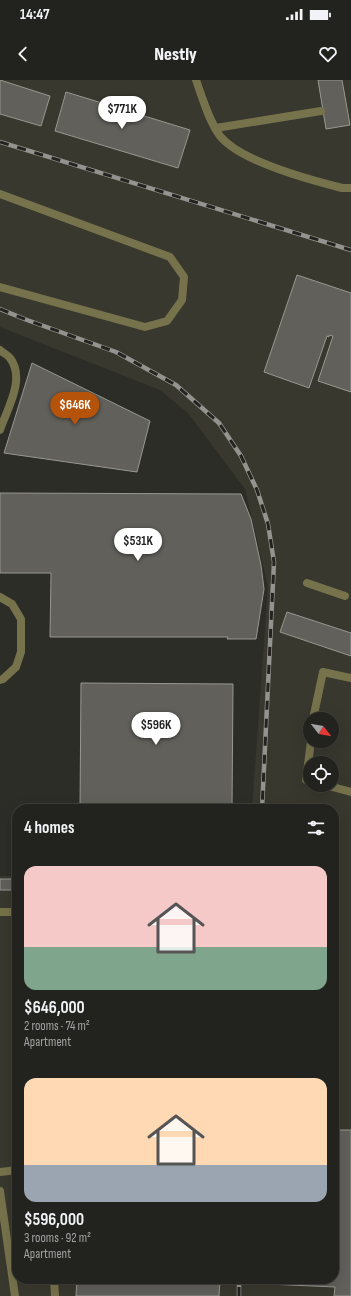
<!DOCTYPE html>
<html lang="en">
<head>
<meta charset="utf-8">
<style>
	body { margin:0; font-family:"Sofia Sans Condensed",sans-serif; background:#2e2f2b; color:#f1f3f6; height:100vh; display:flex; flex-direction:column; font-size:15px; white-space:nowrap }
	* { box-sizing:border-box; margin:0 }
	p { font-size:13px; color:#a2a4a4 }
	.icon { flex:none; width:22px; height:22px; fill:none; stroke:currentColor; stroke-width:2; stroke-linecap:round; stroke-linejoin:round }
	.map { position:relative; flex:1; overflow:hidden }
	.drawer { position:absolute; left:12px; top:724px; width:327px; height:480px; display:flex; flex-direction:column; background:#22221e; border-radius:16px; box-shadow:0 4px 16px #0002,0 0 0 1px #3f3f3c }
	.drawer>* { flex:none }
	.needle { width:26px; rotate:121deg }
	.controls { position:absolute; left:303px; top:632px; display:grid; gap:8px }
	.controls a { display:grid; place-items:center; width:36px; height:36px; border-radius:50%; background:#22221e; box-shadow:0 4px 16px #0002,0 0 0 1px #3f3f3c; font-size:20px }
	.price { position:absolute; translate:-50% -34px; padding:0 9px; border-radius:14px; background:#fff; color:#222; font-size:13px; line-height:26px; filter:drop-shadow(0 1px 2px #0008) }
	.price::after { content:''; position:absolute; left:50%; top:24px; width:12px; height:9px; margin-left:-6px; background:inherit; clip-path:polygon(0 0,100% 0,50% 100%) }
	.price.on { background:#b45309; color:#fff }
	ul { padding:0; list-style:none }
	li { display:grid; align-content:center; gap:8px; height:212px; padding:0 12px }
	li span { display:grid; place-items:center; height:124px; border-radius:12px; color:#555 }
	li>.icon { margin-inline-start:auto }
	span .icon { width:72px; height:72px; fill:#fffc; stroke-width:1 }
	li b { font-size:17px }
	h2 { display:flex; justify-content:space-between; align-items:center; height:48px; padding:0 12px; font-size:17px }
	.status { display:flex; justify-content:space-between; align-items:center; height:28px; padding:0 20px; background:#22221e; direction:ltr }
	.status svg { height:11px; fill:currentColor }
	header { display:flex; justify-content:space-between; align-items:center; height:52px; padding:0 12px; background:#22221e; font-size:18px; font-weight:800 }
	.map>svg:first-child { display:block }
</style>
</head>
<body>
<div class="status"><b>14:47</b><svg viewBox="0 0 49 12"><path d="M0 12V9h3v3zM5 12V6h3v6zM10 12V3h3v9zM15 12V0h3v12zM26 1h20v11H26zM47 4h2v5h-2z"/></svg></div>
<header><svg class="icon" aria-label="back" viewBox="0 0 24 24"><path d="M15 5l-7 7 7 7"/></svg>Nestly<svg class="icon" aria-label="heart" viewBox="0 0 24 24"><path d="M12 20l-8-8c-3-5 5-10 8-4 3-6 11-1 8 4z"/></svg></header>
<div class="map">
<svg width="351" height="1216" viewBox="0 0 351 1216">
	<rect width="100%" height="100%" fill="#2d2d28"/>
	<path fill="#39382e" fill-rule="evenodd" d="M0 0H351V1216H0V796H17V1199H334V729H252L268 506 245 409 188 333 160 310 0 247ZM310 639H332V661H310ZM310 683H332V705H310Z"/>
	<path fill="#61605b" stroke="#989892" d="M0 0 50 16 41 46 0 34Z
		M318 0H342L350 45 326 49Z
		M66 12 190 50 178 88 55 51Z
		M297 195 351 213V312L318 301 333 256 329 255V257L327 256 309 308 264 292Z
		M32 283 150 341 137 392 4 373Z
		M0 413 241 414 251 439 261 485 264 509 256 559H227L228 557H50L51 493H0Z
		M287 532 351 553V576L280 552Z
		M81 603 233 604 232 729H80Z
		M0 799H17V810H0Z
		M334 1050H351V1216H334L335 1207 267 1204V1199H334Z
		M77 1199H220L219 1216H76Z"/>
	<g fill="none" stroke-linecap="round" stroke-linejoin="round">
		<path stroke="#76734c" stroke-width="8" d="M196 0C202 17 209 41 220 56 240 81 310 100 342 108H351
			M216 48 321 31
			M0 114 170 177 184 197 182 220 167 241 145 247 0 207
			M0 270C3 273 8 275 10 278 26 299 7 329 0 350
			M307 503 345 516
			M0 517 12 524 21 539V572L16 587 3 599 0 600
			M313 639 323 592 351 598
			M310 701 306 700 311 661
			M325 705 351 712
			M0 832H17
			M0 1092 17 1090
			M0 1111 15 1216
			M54 1199 55 1216"/>
		<defs>
			<path id="rail" d="M0 62 351 170
				M0 229 27 240 116 272 176 305 219 343 241 376 257 410 268 444 274 482 262 729
				M239 1216V1199"/>
		</defs>
		<use href="#rail" stroke="#93938f" stroke-width="4.5"/>
		<use href="#rail" stroke="#24231f" stroke-width="3" stroke-dasharray="9" stroke-linecap="butt"/>
	</g>
</svg>
<div class="controls">
<a><svg class="needle" viewBox="-14 -14 28 28"><path d="M0-13l5 13h-10z" fill="#e53935"/><path d="M0 13l5-13h-10z" fill="#a2a4a4"/></svg></a>
<a><svg class="icon" aria-label="locate" viewBox="0 0 24 24"><circle cx="12" cy="12" r="6"/><path d="M12 2v4M12 18v4M2 12h4M18 12h4"/></svg></a>
</div>
<b class="price" style="left:122px;top:50px">$771K</b>
<b class="price on" style="left:75px;top:346px">$646K</b>
<b class="price" style="left:138px;top:482px">$531K</b>
<b class="price" style="left:156px;top:666px">$596K</b>
<section class="drawer">
<h2>4 homes<svg class="icon" aria-label="filters" viewBox="0 0 24 24"><path d="M4 7h16M4 17h16"/><circle cx="9" cy="7" r="2"/><circle cx="15" cy="17" r="2"/></svg></h2>
<ul>
<li><span style="background:linear-gradient(#f6c9c9 65%,#7fa58c 0)"><svg class="icon" aria-label="home" viewBox="0 0 24 24"><path d="M3 11l9-7 9 7M6 9v11h12V9"/></svg></span><div><b>$646,000</b><p>2 rooms · 74 m²</p><p>Apartment</p></div></li>
<li><span style="background:linear-gradient(#ffd9b3 70%,#9aa5b1 0)"><svg class="icon" aria-label="home" viewBox="0 0 24 24"><path d="M3 11l9-7 9 7M6 9v11h12V9"/></svg></span><div><b>$596,000</b><p>3 rooms · 92 m²</p><p>Apartment</p></div></li>
</ul>
</section>
</div>
</body>
</html>
